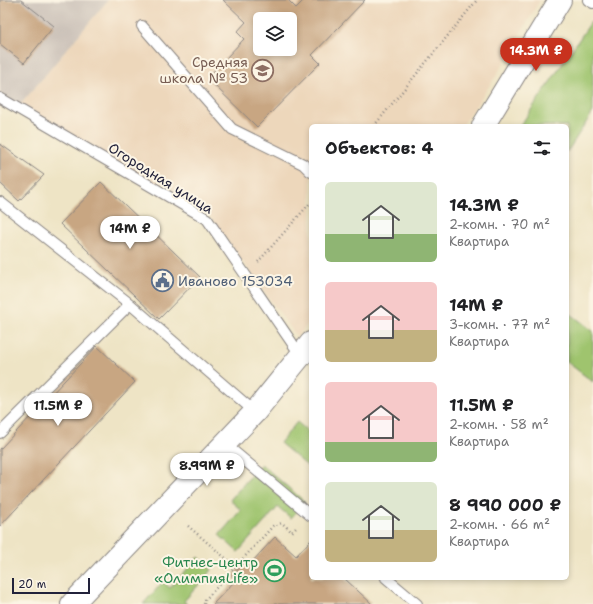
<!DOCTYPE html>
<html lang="ru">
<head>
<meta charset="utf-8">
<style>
	body { margin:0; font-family:"Shantell Sans",sans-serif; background:#f6f6f6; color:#202124; height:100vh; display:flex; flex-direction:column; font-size:15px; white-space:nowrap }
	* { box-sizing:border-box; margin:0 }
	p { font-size:13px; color:#757577 }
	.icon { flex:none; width:22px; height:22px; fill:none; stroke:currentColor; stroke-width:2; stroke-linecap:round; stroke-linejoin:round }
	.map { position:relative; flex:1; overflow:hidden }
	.side { position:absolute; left:309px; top:124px; width:260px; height:456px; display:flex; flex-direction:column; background:#fff; border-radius:6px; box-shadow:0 2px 6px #0003 }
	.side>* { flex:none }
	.tools { position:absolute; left:253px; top:12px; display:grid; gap:8px }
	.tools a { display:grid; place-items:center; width:44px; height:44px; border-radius:6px; background:#fff; box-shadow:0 2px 6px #0003; font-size:20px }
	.scale { position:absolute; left:12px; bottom:10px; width:78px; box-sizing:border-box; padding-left:4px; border:2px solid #22223b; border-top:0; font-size:11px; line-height:14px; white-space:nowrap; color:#22223b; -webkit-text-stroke:3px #fcf5e5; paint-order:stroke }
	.price { position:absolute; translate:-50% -34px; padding:0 9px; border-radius:14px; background:#fff; color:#222; font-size:13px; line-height:26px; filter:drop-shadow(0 1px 2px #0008) }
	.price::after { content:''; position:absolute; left:50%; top:24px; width:12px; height:9px; margin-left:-6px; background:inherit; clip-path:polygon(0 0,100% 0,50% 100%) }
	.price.selected { background:#c8321e; color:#fff }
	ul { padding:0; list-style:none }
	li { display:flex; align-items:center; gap:12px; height:100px; padding:0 16px }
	li span { display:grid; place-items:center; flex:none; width:112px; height:80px; border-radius:6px; color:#555 }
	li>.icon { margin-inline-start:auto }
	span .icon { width:48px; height:48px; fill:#fffc; stroke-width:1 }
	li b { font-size:17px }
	h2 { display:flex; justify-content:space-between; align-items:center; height:48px; padding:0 16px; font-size:17px }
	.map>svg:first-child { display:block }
</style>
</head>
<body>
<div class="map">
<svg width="593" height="604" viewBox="0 0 593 604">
	<rect width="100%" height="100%" fill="#fcf5e5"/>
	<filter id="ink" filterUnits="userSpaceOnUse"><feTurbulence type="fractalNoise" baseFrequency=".025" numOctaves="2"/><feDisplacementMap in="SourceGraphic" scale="8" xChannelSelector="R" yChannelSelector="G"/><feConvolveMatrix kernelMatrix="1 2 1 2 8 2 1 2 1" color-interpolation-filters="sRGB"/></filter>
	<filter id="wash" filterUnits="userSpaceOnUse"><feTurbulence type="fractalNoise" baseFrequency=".012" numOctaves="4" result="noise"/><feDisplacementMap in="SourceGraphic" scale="16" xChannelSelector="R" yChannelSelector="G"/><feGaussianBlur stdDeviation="0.9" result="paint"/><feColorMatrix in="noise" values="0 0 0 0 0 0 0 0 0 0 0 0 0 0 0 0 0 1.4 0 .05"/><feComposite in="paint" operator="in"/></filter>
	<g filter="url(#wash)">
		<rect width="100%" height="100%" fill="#eee4c5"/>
		<path fill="#edd7bb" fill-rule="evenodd" d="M108 0H540L496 76 462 126H311V320L297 337 210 216 20 105ZM260 19H290V49H260Z"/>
		<path fill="#ccc2b9" d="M0 0H108L20 105 0 93Z"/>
		<path fill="#9fc46e" stroke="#607354" d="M591 22 593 24V112L567 152V126H520Z
			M567 311 593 331V382L567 362Z
			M297 422 311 434V469L280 443Z
			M261 464 305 502 291 518 278 507 238 552 219 535 241 510 230 500Z
			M198 557 212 570 184 601 187 604H143L163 582 170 588Z"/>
		<g id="blocks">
			<path fill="#c8a682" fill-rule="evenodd" d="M0 0H21L54 26 24 63 0 44Z
				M223 0H288L296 8 304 0H365L312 55 320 63 257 127 207 78 244 39 237 32 246 22ZM260 19H290V49H260Z
				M0 144 44 175 19 201 0 183Z
				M101 182 200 277 159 319 60 224Z
				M97 346 135 382 0 526V449Z
				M275 537 296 556 311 540V578H344L372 604H213L236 580 232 576 246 561 250 564Z"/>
		</g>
	</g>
	<g filter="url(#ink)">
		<use href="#blocks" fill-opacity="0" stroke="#888380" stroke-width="1"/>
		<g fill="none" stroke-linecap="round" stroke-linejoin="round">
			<defs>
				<path id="lane" d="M588 0 593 3
					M142 26 232 129 303 164 311 172
					M0 98 207 219 301 356
					M0 202 130 304 255 412
					M0 433 130 304
					M225 444 311 516
					M386 578 417 604"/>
				<path id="secondary" d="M483 126 560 0
					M72 604 255 412 311 343"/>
			</defs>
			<use href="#lane" stroke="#888380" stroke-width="12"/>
			<use href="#secondary" stroke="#888380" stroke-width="24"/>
			<path stroke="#888380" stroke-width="2.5" stroke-dasharray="1 3" stroke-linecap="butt" d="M374 126 477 0
				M258 262 311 202
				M188 526 236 567
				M204 604 205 600 273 526 282 523 292 532 296 528"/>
			<use href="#lane" stroke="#fff" stroke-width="10"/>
			<use href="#secondary" stroke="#fff" stroke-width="22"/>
		</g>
	</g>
	<defs>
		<symbol id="school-ring" viewBox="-11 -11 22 22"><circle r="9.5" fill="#fcf5e5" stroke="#8d6e63" stroke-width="1.5"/><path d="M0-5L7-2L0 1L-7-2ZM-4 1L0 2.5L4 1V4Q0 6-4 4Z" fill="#8d6e63"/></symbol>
		<symbol id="civic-ring" viewBox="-11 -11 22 22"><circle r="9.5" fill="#fcf5e5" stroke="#5c6f8a" stroke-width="1.5"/><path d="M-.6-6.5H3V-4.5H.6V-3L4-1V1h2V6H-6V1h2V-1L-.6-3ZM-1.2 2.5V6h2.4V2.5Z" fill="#5c6f8a"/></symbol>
		<symbol id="stadium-ring" viewBox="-11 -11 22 22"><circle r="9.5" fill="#fcf5e5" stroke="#2e9e5b" stroke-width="1.5"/><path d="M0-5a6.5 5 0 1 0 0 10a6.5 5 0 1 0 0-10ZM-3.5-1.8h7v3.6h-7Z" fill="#2e9e5b"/></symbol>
	</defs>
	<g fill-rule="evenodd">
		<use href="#school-ring" x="250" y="58" width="25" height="25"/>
		<use href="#civic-ring" x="150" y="268" width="25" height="25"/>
		<use href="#stadium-ring" x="262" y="558" width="25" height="25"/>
	</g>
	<g text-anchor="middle" stroke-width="4" stroke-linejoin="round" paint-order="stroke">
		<g font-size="14" fill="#785e54" stroke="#fcf5e5" text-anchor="end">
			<text x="248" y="67">Средняя<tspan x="248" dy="16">школа № 53</tspan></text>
		</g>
		<g font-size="14" fill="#22223b" stroke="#fcf5e5">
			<text transform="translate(161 178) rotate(32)" y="5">Огородная улица</text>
		</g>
		<g font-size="14" fill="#4e5e75" stroke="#fcf5e5" text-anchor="start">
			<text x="178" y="286">Иваново 153034</text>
		</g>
		<g font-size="14" fill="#27864d" stroke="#fcf5e5" text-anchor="end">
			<text x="258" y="567">Фитнес-центр<tspan x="258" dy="16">«ОлимпияLife»</tspan></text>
		</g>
	</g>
</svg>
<div class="tools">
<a><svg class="icon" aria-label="layers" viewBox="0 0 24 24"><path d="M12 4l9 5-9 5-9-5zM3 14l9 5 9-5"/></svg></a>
</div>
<div class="scale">20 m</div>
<b class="price selected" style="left:536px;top:72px">14.3M ₽</b>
<b class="price" style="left:130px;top:250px">14M ₽</b>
<b class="price" style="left:58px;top:427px">11.5M ₽</b>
<b class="price" style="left:207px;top:487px">8.99M ₽</b>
<section class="side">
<h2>Объектов: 4<svg class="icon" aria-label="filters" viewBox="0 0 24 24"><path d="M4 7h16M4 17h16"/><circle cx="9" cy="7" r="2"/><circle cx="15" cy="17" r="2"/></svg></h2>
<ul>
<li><span style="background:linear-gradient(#dfe7d0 65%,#8fb573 0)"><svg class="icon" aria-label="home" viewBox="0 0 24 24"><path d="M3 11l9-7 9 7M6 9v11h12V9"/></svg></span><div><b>14.3M ₽</b><p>2-комн. · 70 m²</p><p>Квартира</p></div></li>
<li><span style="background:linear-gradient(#f6c9c9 60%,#c2b280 0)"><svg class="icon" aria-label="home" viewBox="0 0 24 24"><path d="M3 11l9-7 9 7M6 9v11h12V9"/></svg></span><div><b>14M ₽</b><p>3-комн. · 77 m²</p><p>Квартира</p></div></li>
<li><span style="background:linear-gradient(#f6c9c9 75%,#8fb573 0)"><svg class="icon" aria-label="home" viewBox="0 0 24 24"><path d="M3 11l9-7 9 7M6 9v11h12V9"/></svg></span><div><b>11.5M ₽</b><p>2-комн. · 58 m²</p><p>Квартира</p></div></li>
<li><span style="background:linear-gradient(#dfe7d0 60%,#c2b280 0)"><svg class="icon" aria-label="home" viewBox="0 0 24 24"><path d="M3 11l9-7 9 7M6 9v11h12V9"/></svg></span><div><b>8 990 000 ₽</b><p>2-комн. · 66 m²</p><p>Квартира</p></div></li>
</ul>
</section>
</div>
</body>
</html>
